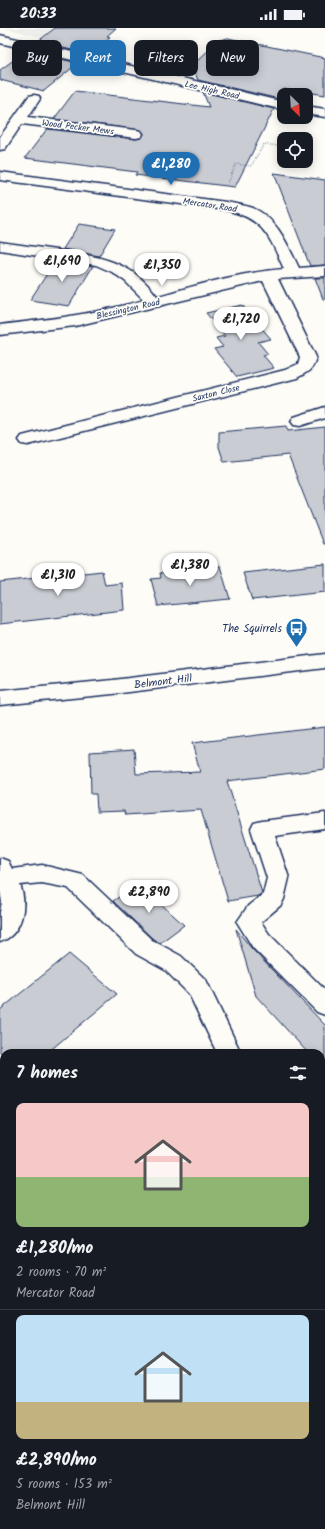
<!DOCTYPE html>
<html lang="en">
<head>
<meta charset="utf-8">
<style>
	body { margin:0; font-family:Kalam,sans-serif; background:#242831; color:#f1f3f6; height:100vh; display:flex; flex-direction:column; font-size:15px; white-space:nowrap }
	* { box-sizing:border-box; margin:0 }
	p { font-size:13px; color:#9ea1a6 }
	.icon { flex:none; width:22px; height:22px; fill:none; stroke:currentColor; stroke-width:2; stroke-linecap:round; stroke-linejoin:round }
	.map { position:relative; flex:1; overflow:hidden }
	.details { position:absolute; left:0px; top:1021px; width:325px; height:480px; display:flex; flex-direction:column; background:#171b24; border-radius:12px 12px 0 0; box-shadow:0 2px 10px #0003 }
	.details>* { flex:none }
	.hud { position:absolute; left:12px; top:12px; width:301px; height:36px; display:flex; gap:8px }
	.needle { width:26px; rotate:156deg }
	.controls { position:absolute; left:277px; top:60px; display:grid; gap:8px }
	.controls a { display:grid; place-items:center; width:36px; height:36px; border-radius:8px; background:#171b24; box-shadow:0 2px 10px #0003; font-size:20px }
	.price { position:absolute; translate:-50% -34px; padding:0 9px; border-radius:14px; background:#fff; color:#222; font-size:13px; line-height:26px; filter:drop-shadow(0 1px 2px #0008) }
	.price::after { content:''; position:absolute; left:50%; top:24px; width:12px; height:9px; margin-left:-6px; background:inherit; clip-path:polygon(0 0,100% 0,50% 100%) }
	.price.selected { background:#1f6fb2; color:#fff }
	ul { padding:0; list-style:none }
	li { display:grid; align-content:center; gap:8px; height:212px; padding:0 16px }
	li+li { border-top:1px solid #363941 }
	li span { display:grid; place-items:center; height:124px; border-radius:8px; color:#555 }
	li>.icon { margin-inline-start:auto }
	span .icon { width:72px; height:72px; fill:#fffc; stroke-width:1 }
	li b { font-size:17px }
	h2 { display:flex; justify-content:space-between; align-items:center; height:48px; padding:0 16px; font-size:17px }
	.chip { padding:0 14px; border-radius:8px; background:#171b24; box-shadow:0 2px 10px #0003; font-size:14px; line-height:36px }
	.chip.selected { background:#1f6fb2; color:#fff }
	.status { display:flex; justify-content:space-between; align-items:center; height:28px; padding:0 20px; background:#171b24; direction:ltr }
	.status svg { height:11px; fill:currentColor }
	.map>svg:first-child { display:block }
</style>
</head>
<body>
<div class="status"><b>20:33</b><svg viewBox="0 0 49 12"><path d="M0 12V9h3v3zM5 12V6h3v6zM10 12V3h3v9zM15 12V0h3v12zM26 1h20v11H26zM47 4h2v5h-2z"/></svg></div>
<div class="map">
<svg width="325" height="1501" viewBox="0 0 325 1501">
	<rect width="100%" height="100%" fill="#fdfcf7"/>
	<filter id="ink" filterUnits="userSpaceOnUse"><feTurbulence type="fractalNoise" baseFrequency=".025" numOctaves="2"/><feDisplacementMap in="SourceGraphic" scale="8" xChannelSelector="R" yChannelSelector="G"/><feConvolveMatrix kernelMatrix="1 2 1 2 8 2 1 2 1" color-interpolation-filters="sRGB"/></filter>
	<g filter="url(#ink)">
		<path fill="#edeeec" d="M4 0H54L41 9Z"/>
		<path fill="#c9ccd3" stroke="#1b2f5e" d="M55 0H116L107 8 110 9 89 26 37 14Z
			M228 10 325 30V67L313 65 311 67 284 61 279 71 198 52 192 38 219 12Z
			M26 23 78 35 44 63 0 52V42Z
			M75 63 209 79 203 64 274 81 235 159 135 147 137 144 25 130 47 101 136 111 142 110 144 105 141 102 54 91Z
			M274 145 325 152V237L310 238Z
			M79 196 115 201 99 228 63 221Z
			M56 232 93 238 69 278 30 272Z
			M315 250H325V271H323Z
			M242 277 271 311 258 314 268 326 263 327 274 340 237 349 214 321 223 319 216 310 225 308 206 285Z
			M286 398 288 403 325 399V516H323L288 427 224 434 219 419V404Z
			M325 536V564L252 572 243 545Z
			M220 538 230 571 158 578 151 551 161 550 160 545Z
			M102 543 105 557 122 555 124 582 0 596V554Z
			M325 699V741L227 753 262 865 258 868 228 873 201 782 125 787 124 783 97 784 96 766H91L90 724 134 721 136 746 200 744 192 715Z
			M139 856 184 897 160 915 153 911 113 873Z
			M236 901 252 921 325 997V1044L321 1039V1025H308L256 968Z
			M69 926 117 966 47 1025H0V982Z"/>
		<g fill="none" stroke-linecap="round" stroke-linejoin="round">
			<defs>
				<path id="service" d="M0 214C21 217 42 220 63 223 108 230 135 235 162 275L160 278 155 279 150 278 125 253 112 244 96 237 0 222Z
					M325 785V801L275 808 289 850 284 871 281 877 261 894 269 906 325 962V987L317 984 253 920 237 894 248 878 263 866 267 850 251 801 254 795 262 793Z
					M0 830 8 833 12 841 42 837 83 847 152 912 181 928 206 952 241 1025H217L189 966 165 942 136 926 68 860 42 855 20 857C28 877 22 907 0 914V884L2 874 0 863Z
					M0 1045 4 1046V1070L0 1069Z
					M321 1139 325 1140V1166L321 1165Z
					M4 1203V1232L0 1234V1205Z"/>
				<path id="minor" d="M34 67 39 68 40 71 28 89 136 102 141 103 143 106 141 109 136 110 22 96 5 121 0 122V109L29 68Z
					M0 144 226 174C235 176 244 177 253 180 278 191 288 218 299 240L325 238V248L278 251 316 329C312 343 309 343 297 350L28 417 22 416 19 412 22 408 285 342 298 336 300 329 263 253 75 298 0 307V297C41 292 81 288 121 278 174 265 229 245 284 241 269 208 264 191 226 182L0 152Z
					M325 379V390L300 398 294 397 291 393 294 389Z"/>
				<path id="secondary" d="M325 626V640L113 666 0 677V663L113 652Z"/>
				<path id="trunk" d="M0 7 284 74V82L0 15Z
					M306 78 325 81V89L306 86Z"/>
			</defs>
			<use href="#service" stroke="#1b2f5e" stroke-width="3"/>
			<use href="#minor" stroke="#1b2f5e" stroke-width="3"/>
			<use href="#secondary" stroke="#1b2f5e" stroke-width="3"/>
			<use href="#trunk" stroke="#1b2f5e" stroke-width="3"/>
			<path stroke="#1b2f5e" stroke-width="1.5" stroke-dasharray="0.5 2" stroke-linecap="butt" d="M297 111 301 104
				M228 155 236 136 251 138 264 116 284 119"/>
			<use href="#service" fill="#fdfcf7" fill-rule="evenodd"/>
			<use href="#minor" fill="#fdfcf7" fill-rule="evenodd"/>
			<use href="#secondary" fill="#fdfcf7" fill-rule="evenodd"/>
			<use href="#trunk" fill="#fdfcf7" fill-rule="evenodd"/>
		</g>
	</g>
	<defs>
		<symbol id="bus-pin" viewBox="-11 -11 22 30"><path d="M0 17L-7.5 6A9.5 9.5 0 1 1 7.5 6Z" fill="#1f6fb2" stroke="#fdfcf7"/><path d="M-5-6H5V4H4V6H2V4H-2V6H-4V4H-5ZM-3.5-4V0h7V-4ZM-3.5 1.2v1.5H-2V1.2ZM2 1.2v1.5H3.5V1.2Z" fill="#fff"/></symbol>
	</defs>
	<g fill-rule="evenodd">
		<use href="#bus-pin" x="284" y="588" width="25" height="34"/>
	</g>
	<g text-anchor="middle" stroke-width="3.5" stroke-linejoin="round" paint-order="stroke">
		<g font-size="9" fill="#1b2f5e" stroke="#fdfcf7">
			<text transform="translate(212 62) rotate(13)" y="3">Lee High Road</text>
			<text transform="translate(78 99) rotate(7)" y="3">Wood Pecker Mews</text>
			<text transform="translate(210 177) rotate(9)" y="3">Mercator Road</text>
			<text transform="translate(128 281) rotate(-13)" y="3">Blessington Road</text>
			<text transform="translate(216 365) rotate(-14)" y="3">Saxton Close</text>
		</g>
		<g font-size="11" fill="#1b2f5e" stroke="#fdfcf7" text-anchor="end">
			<text x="282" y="604">The Squirrels</text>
		</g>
		<g font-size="11" fill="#1b2f5e" stroke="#fdfcf7">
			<text transform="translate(163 653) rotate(-7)" y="4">Belmont Hill</text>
		</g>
	</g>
</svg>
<div class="controls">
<a><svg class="needle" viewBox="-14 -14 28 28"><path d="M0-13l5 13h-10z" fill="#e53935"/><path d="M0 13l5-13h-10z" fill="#9ea1a6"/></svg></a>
<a><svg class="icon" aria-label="locate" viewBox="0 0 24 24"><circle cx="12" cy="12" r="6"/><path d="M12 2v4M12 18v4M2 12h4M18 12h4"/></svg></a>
</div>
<b class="price selected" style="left:171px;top:158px">£1,280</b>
<b class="price" style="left:62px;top:255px">£1,690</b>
<b class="price" style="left:162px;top:259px">£1,350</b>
<b class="price" style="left:241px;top:313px">£1,720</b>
<b class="price" style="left:190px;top:559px">£1,380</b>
<b class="price" style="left:58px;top:569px">£1,310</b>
<b class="price" style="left:149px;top:886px">£2,890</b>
<div class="hud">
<a class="chip">Buy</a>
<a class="chip selected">Rent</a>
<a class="chip">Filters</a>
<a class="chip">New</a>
</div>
<section class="details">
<h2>7 homes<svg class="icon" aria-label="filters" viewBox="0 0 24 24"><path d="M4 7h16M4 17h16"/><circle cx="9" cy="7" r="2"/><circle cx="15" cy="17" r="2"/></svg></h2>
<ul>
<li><span style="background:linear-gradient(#f6c9c9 60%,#8fb573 0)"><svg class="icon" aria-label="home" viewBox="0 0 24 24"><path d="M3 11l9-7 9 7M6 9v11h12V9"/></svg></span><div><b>£1,280/mo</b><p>2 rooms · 70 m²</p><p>Mercator Road</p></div></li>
<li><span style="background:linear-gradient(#bfe0f5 70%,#c2b280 0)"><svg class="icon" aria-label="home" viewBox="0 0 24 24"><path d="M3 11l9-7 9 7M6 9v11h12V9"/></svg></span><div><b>£2,890/mo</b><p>5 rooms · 153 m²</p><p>Belmont Hill</p></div></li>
</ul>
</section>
</div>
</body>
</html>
